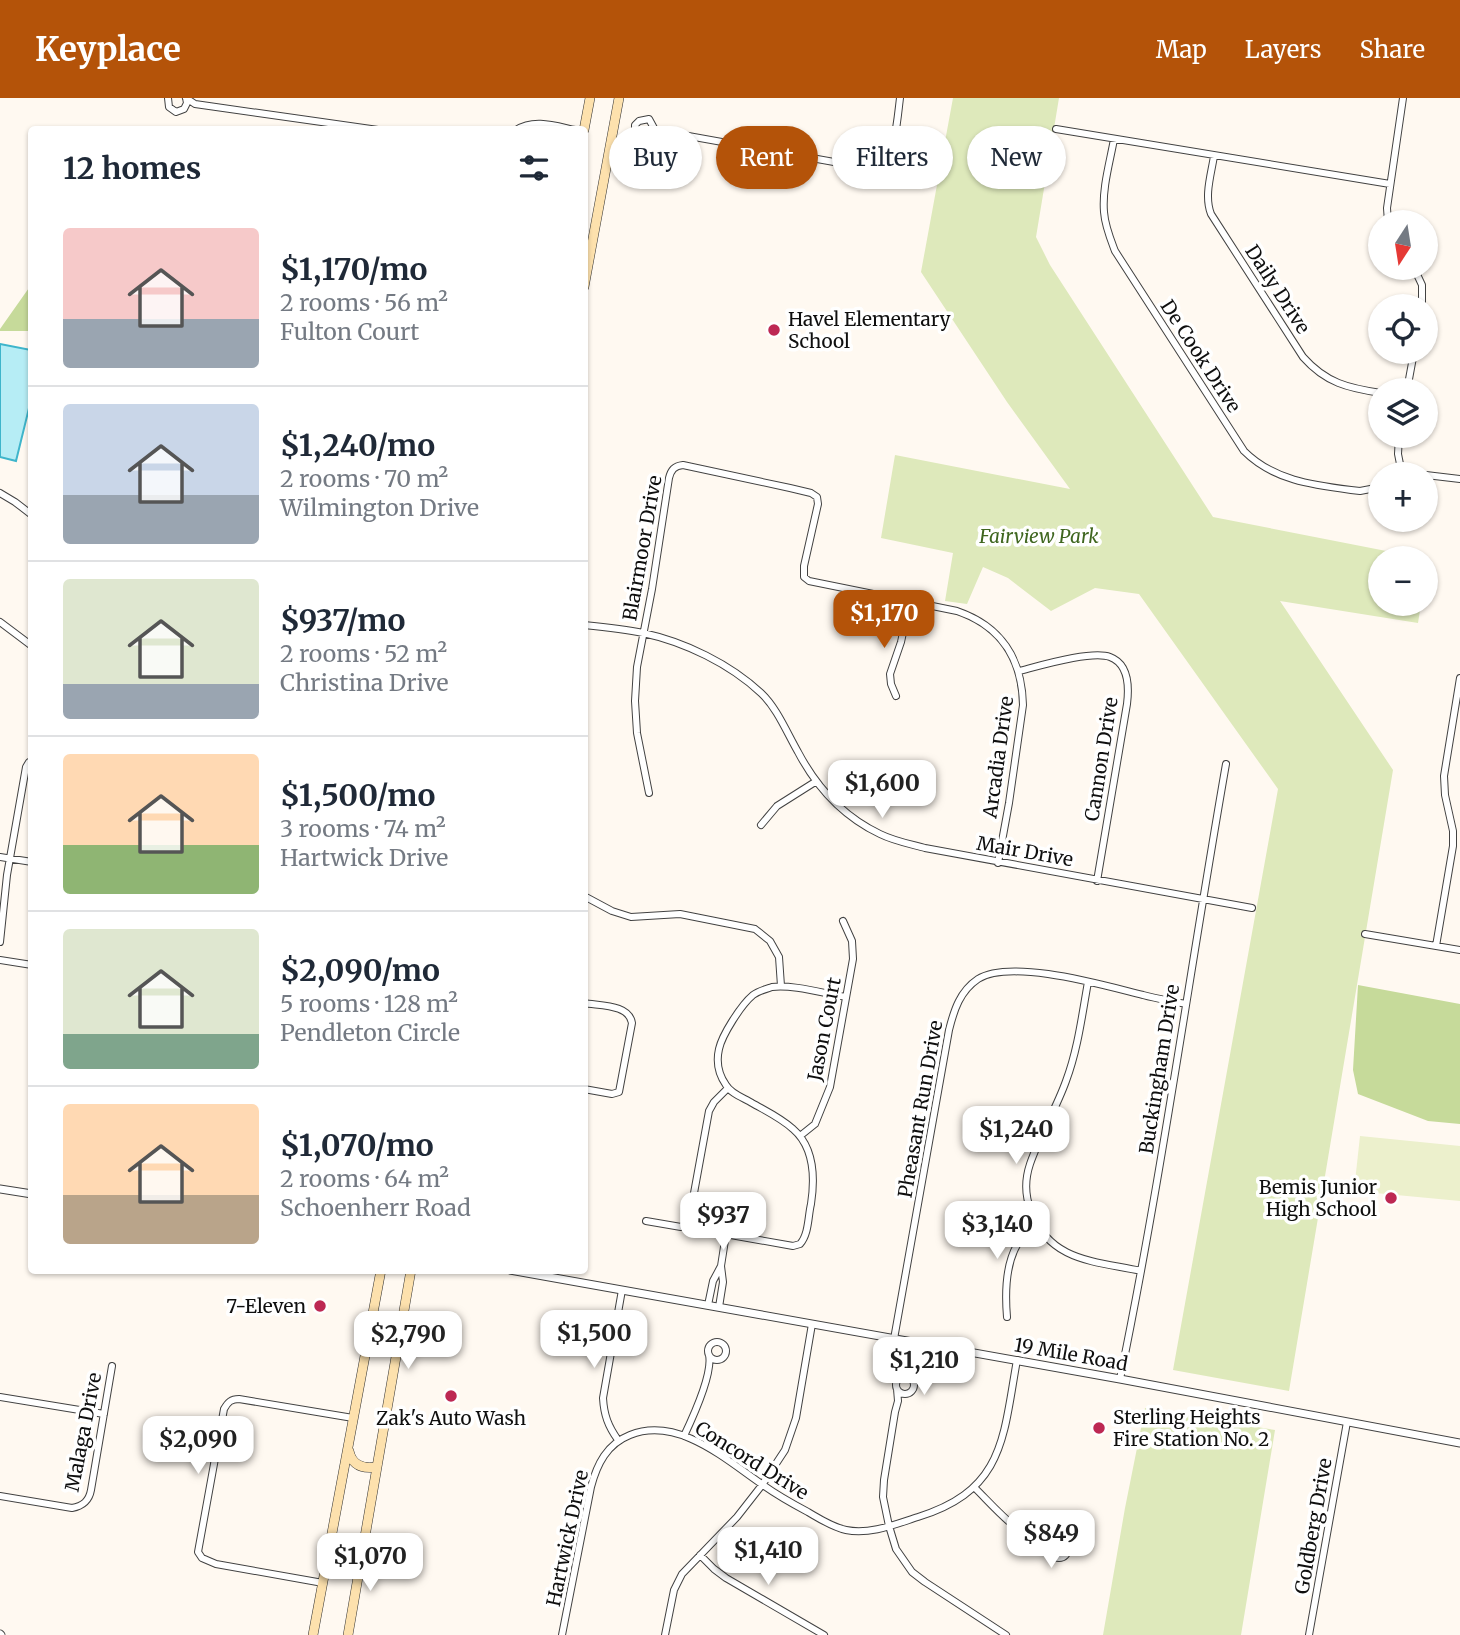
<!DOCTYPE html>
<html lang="en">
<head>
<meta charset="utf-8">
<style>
	body { margin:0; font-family:Merriweather,serif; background:#f2f2f3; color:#1f2937; height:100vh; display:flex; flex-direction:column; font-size:26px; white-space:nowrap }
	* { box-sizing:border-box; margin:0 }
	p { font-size:23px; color:#747a83 }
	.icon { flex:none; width:38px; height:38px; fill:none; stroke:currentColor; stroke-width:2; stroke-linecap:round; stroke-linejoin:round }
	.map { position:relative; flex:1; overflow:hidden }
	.drawer { position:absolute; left:28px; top:28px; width:560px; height:1148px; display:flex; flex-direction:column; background:#fff; border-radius:7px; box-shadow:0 2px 5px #0004 }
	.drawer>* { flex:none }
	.guide { position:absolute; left:609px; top:28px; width:665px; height:63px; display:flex; gap:14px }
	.needle { width:46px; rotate:192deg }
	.controls { position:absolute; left:1368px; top:112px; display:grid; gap:14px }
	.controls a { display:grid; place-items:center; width:70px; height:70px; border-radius:50%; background:#fff; box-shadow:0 2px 5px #0004; font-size:35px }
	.price { position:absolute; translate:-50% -60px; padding:0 16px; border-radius:14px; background:#fff; color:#222; font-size:23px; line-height:46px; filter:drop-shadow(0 2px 4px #0008) }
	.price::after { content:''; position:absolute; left:50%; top:42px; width:21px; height:16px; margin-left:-10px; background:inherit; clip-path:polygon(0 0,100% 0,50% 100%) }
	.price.on { background:#b45309; color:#fff }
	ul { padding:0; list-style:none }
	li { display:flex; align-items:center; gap:21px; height:175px; padding:0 35px }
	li+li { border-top:2px solid #e0e1e3 }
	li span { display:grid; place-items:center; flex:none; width:196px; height:140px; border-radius:7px; color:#555 }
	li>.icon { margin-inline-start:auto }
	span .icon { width:84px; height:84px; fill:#fffc; stroke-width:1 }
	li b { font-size:30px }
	h2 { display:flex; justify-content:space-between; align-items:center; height:84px; padding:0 35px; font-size:30px }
	.pill { padding:0 24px; border-radius:32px; background:#fff; box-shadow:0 2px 5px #0004; font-size:24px; line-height:63px }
	.pill.on { background:#b45309; color:#fff }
	header { display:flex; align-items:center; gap:42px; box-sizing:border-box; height:98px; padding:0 35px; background:#b45309; color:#fff }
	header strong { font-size:33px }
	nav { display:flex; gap:38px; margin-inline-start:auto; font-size:24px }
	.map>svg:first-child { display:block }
</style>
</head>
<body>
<header>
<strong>Keyplace</strong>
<nav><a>Map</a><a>Layers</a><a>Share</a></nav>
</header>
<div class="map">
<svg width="1460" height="1537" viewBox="0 0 1460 1537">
	<rect width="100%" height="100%" fill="#fff9f1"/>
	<path fill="#dee9bb" d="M953 0H1059L1036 139 1050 167 1213 419 1422 460H1381V506H1421L1418 525 1280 503 1393 672 1289 1293 1173 1272 1278 691 1139 496 1095 490 1051 513 1008 480 983 469 967 506 945 503 953 455 881 440 895 357 1070 391 1007 304 921 174Z
		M1145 1310 1275 1332 1241 1537H1103L1125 1410Z"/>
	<path fill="#c6da9a" d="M31 187V233H0V231Z
		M1358 887 1460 906V1026L1428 1023 1358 996 1353 972Z"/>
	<path fill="#ecf0cc" d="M1360 1038 1460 1048V1103L1354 1093Z"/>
	<path fill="#b6edf5" stroke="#3eb5cb" stroke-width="2" d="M0 246 31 252V302L16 363 0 359Z"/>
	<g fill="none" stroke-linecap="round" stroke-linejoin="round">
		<defs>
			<path id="minor" d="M168 0 169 9 176 14 184 11 187 5 186 0
				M186 0 195 6 378 32
				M1056 31 1390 86
				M516 32C534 20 556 28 575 32
				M655 32C649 41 643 43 635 35V27L639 23 649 21 655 32 862 69C869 69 878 70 884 66 895 57 898 15 900 0
				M1114 41C1110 64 1102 90 1104 114 1105 128 1110 140 1115 153L1244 353C1273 382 1312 387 1351 392L1360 393 1381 389
				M1214 58C1211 77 1204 98 1211 116L1303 259C1326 285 1348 290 1381 295
				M1388 124 1387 110 1403 0
				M1414 170 1422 187V208
				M1407 292 1414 254
				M1399 338 1398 356 1402 376
				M1426 377 1460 381
				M0 395 15 404 32 417
				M0 524 32 548
				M584 527C604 529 624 531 643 535 685 544 730 566 761 595 777 610 787 635 798 654 817 690 842 718 880 736 894 743 910 746 925 750L1252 810
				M1019 573C1039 568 1092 552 1110 559 1129 566 1129 590 1127 606L1097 783
				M896 598 891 586 890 576 901 544 910 502
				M649 695 637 635 635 603 637 569 652 491 669 380C671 372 674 368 683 367L790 390 811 395 817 399 818 406 804 468V479L809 483 957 513C1001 528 1022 561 1023 607L1009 705 998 765
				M761 727 777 708 815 684
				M0 759 32 764
				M584 798 612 813 631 819 680 816 755 831 770 843 779 859 781 888
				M1365 836 1460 852
				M0 844 7 777 26 669 29 664 32 663
				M1436 848 1453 748V733L1445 697 1444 678 1460 580
				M0 862 32 867
				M1088 884C1082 917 1078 951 1066 983 1056 1011 1040 1037 1030 1066 1025 1081 1025 1098 1031 1113 1050 1164 1095 1163 1141 1173
				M584 905C600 908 629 906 632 925L619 994 612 996 584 991
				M728 990 714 1004 709 1013 692 1106C693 1119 697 1127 708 1133L793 1148 800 1146C809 1136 808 1118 811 1106 815 1080 814 1049 793 1031 781 1020 766 1013 752 1005 744 1000 731 996 726 987 719 977 716 964 719 951 722 937 741 907 753 897 758 893 766 891 772 889 792 886 826 896 846 899
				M800 1038 815 1026 830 989 853 861 852 843 843 823
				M646 1123 681 1129 695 1121
				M721 1168 726 1136
				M708 1207 713 1183 721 1168 723 1184 719 1209
				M1007 1219C1005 1195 1005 1168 1017 1147 1022 1139 1029 1132 1036 1126
				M894 1241 949 932C954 912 960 893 978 881 1011 860 1106 888 1143 897 1157 901 1172 903 1186 906
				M708 1253a9 9 0 1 1 18 0a9 9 0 1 1-18 0Z
				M896 1287a9 9 0 1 1 18 0a9 9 0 1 1-18 0Z
				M1120 1281C1162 1077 1190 871 1226 666
				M897 1291 898 1303 895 1314 884 1382 883 1399 889 1428 896 1451 912 1474 925 1484 1006 1537
				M0 1299 104 1316
				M684 1338C693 1319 713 1276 709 1257
				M618 1342C608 1328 604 1317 603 1300L622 1192
				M975 1390C989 1404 1003 1420 1019 1432 1029 1440 1043 1445 1051 1454
				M0 1398 72 1410C83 1408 89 1403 91 1392L112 1268
				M1050 1451a9 9 0 1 1 18 0a9 9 0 1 1-18 0Z
				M700 1457 714 1471 726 1480 824 1537
				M323 1485 216 1466 202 1460 198 1454 224 1311C228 1304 231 1301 239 1301L353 1320
				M562 1537 591 1389C597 1366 607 1346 630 1337 678 1318 725 1361 763 1387 777 1397 793 1406 808 1414 820 1421 832 1429 846 1432 870 1437 896 1426 918 1419 1005 1392 1003 1339 1017 1262
				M665 1537 674 1492 682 1476 737 1419 762 1387 785 1352 796 1320 812 1226
				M1309 1537 1347 1324"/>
			<path id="tertiary" d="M0 1091 32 1096
				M510 1172 1120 1281 1460 1345
				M0 1536 1 1537"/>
			<path id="secondary" d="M584 32 590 0
				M584 189 619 0
				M349 1353C352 1367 362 1371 376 1369
				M313 1537 381 1172
				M348 1537 411 1172"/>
		</defs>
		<use href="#minor" stroke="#424242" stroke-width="8"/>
		<use href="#tertiary" stroke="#424242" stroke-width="9"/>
		<use href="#secondary" stroke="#313131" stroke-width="10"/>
		<use href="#minor" stroke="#fff" stroke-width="6"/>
		<use href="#tertiary" stroke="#fff" stroke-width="7"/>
		<use href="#secondary" stroke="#fde1ad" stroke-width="9"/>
	</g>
	<g fill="#bd2853" stroke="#fff" stroke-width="2.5">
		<circle cx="774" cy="232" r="7"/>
		<circle cx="1391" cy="1100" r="7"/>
		<circle cx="320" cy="1208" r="7"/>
		<circle cx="451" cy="1298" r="7"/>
		<circle cx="1099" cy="1330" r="7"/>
	</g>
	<g text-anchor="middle" stroke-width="7" stroke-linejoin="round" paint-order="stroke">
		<g font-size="19" fill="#0f0f0f" stroke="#fff">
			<text transform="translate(1278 191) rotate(57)" y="7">Daily Drive</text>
			<text transform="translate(1201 258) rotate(57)" y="7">De Cook Drive</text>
			<text transform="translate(642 450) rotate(-80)" y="7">Blairmoor Drive</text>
			<text transform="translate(998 659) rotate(-82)" y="7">Arcadia Drive</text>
			<text transform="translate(1101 661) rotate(-81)" y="7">Cannon Drive</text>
			<text transform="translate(1025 753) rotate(10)" y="7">Mair Drive</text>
			<text transform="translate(824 931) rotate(-79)" y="7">Jason Court</text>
			<text transform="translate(1159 971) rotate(-81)" y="7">Buckingham Drive</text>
			<text transform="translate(920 1011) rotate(-80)" y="7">Pheasant Run Drive</text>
			<text transform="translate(1071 1256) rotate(10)" y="7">19 Mile Road</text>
			<text transform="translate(83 1334) rotate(-79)" y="7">Malaga Drive</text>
			<text transform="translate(752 1362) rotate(32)" y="7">Concord Drive</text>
			<text transform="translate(1313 1428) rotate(-80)" y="7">Goldberg Drive</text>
			<text transform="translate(567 1440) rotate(-78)" y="7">Hartwick Drive</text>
		</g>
		<g font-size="19" fill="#0f0f0f" stroke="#fff" text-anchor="start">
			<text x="788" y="228">Havel Elementary<tspan x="788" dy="22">School</tspan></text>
			<text x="1377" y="1096" text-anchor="end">Bemis Junior<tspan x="1377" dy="22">High School</tspan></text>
			<text x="306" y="1215" text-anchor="end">7-Eleven</text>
			<text x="1113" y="1326">Sterling Heights<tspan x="1113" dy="22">Fire Station No. 2</tspan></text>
			<text x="451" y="1327" text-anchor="middle">Zak's Auto Wash</text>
		</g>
		<g font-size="19" font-style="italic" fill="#3f661f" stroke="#fff">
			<text x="1039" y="445">Fairview Park</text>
		</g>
	</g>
</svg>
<div class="controls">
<a><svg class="needle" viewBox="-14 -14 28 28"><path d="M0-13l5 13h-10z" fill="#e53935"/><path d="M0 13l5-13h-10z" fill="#747a83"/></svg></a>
<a><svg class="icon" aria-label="locate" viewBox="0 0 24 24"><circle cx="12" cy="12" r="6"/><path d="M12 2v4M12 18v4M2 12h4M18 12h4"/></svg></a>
<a><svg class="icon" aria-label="layers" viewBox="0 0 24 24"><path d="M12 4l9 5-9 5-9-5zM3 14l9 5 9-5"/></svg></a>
<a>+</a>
<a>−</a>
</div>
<b class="price on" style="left:884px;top:552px">$1,170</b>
<b class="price" style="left:882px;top:722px">$1,600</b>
<b class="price" style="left:1016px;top:1068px">$1,240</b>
<b class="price" style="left:723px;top:1154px">$937</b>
<b class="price" style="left:997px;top:1163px">$3,140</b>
<b class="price" style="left:594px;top:1272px">$1,500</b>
<b class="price" style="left:408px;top:1273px">$2,790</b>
<b class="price" style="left:924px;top:1299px">$1,210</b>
<b class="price" style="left:198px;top:1378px">$2,090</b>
<b class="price" style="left:1051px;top:1472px">$849</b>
<b class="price" style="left:768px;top:1489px">$1,410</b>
<b class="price" style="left:370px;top:1495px">$1,070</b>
<div class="guide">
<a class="pill">Buy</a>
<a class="pill on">Rent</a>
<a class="pill">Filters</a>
<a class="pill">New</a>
</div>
<section class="drawer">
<h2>12 homes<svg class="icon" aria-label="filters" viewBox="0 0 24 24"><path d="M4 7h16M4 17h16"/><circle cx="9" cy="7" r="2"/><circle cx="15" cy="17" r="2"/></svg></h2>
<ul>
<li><span style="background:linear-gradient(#f6c9c9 65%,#9aa5b1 0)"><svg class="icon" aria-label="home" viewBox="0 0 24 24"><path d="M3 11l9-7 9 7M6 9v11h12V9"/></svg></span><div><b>$1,170/mo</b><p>2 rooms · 56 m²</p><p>Fulton Court</p></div></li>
<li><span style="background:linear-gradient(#c9d6e8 65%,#9aa5b1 0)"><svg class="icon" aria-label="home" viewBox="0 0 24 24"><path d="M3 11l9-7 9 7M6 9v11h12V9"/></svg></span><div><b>$1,240/mo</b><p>2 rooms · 70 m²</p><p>Wilmington Drive</p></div></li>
<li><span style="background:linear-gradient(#dfe7d0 75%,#9aa5b1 0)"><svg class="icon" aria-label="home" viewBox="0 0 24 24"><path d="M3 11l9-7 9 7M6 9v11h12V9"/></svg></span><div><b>$937/mo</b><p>2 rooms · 52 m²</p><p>Christina Drive</p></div></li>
<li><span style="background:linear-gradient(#ffd9b3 65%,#8fb573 0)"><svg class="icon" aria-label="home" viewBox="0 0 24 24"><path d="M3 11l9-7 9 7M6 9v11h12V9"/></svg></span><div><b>$1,500/mo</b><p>3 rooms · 74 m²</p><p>Hartwick Drive</p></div></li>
<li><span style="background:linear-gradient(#dfe7d0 75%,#7fa58c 0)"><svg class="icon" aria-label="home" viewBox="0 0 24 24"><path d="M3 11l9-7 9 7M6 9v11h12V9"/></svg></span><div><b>$2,090/mo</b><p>5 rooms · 128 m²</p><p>Pendleton Circle</p></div></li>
<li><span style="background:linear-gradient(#ffd9b3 65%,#b9a48a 0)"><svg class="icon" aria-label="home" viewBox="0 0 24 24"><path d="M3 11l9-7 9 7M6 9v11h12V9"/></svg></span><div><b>$1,070/mo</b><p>2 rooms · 64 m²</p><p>Schoenherr Road</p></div></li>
</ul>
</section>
</div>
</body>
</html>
